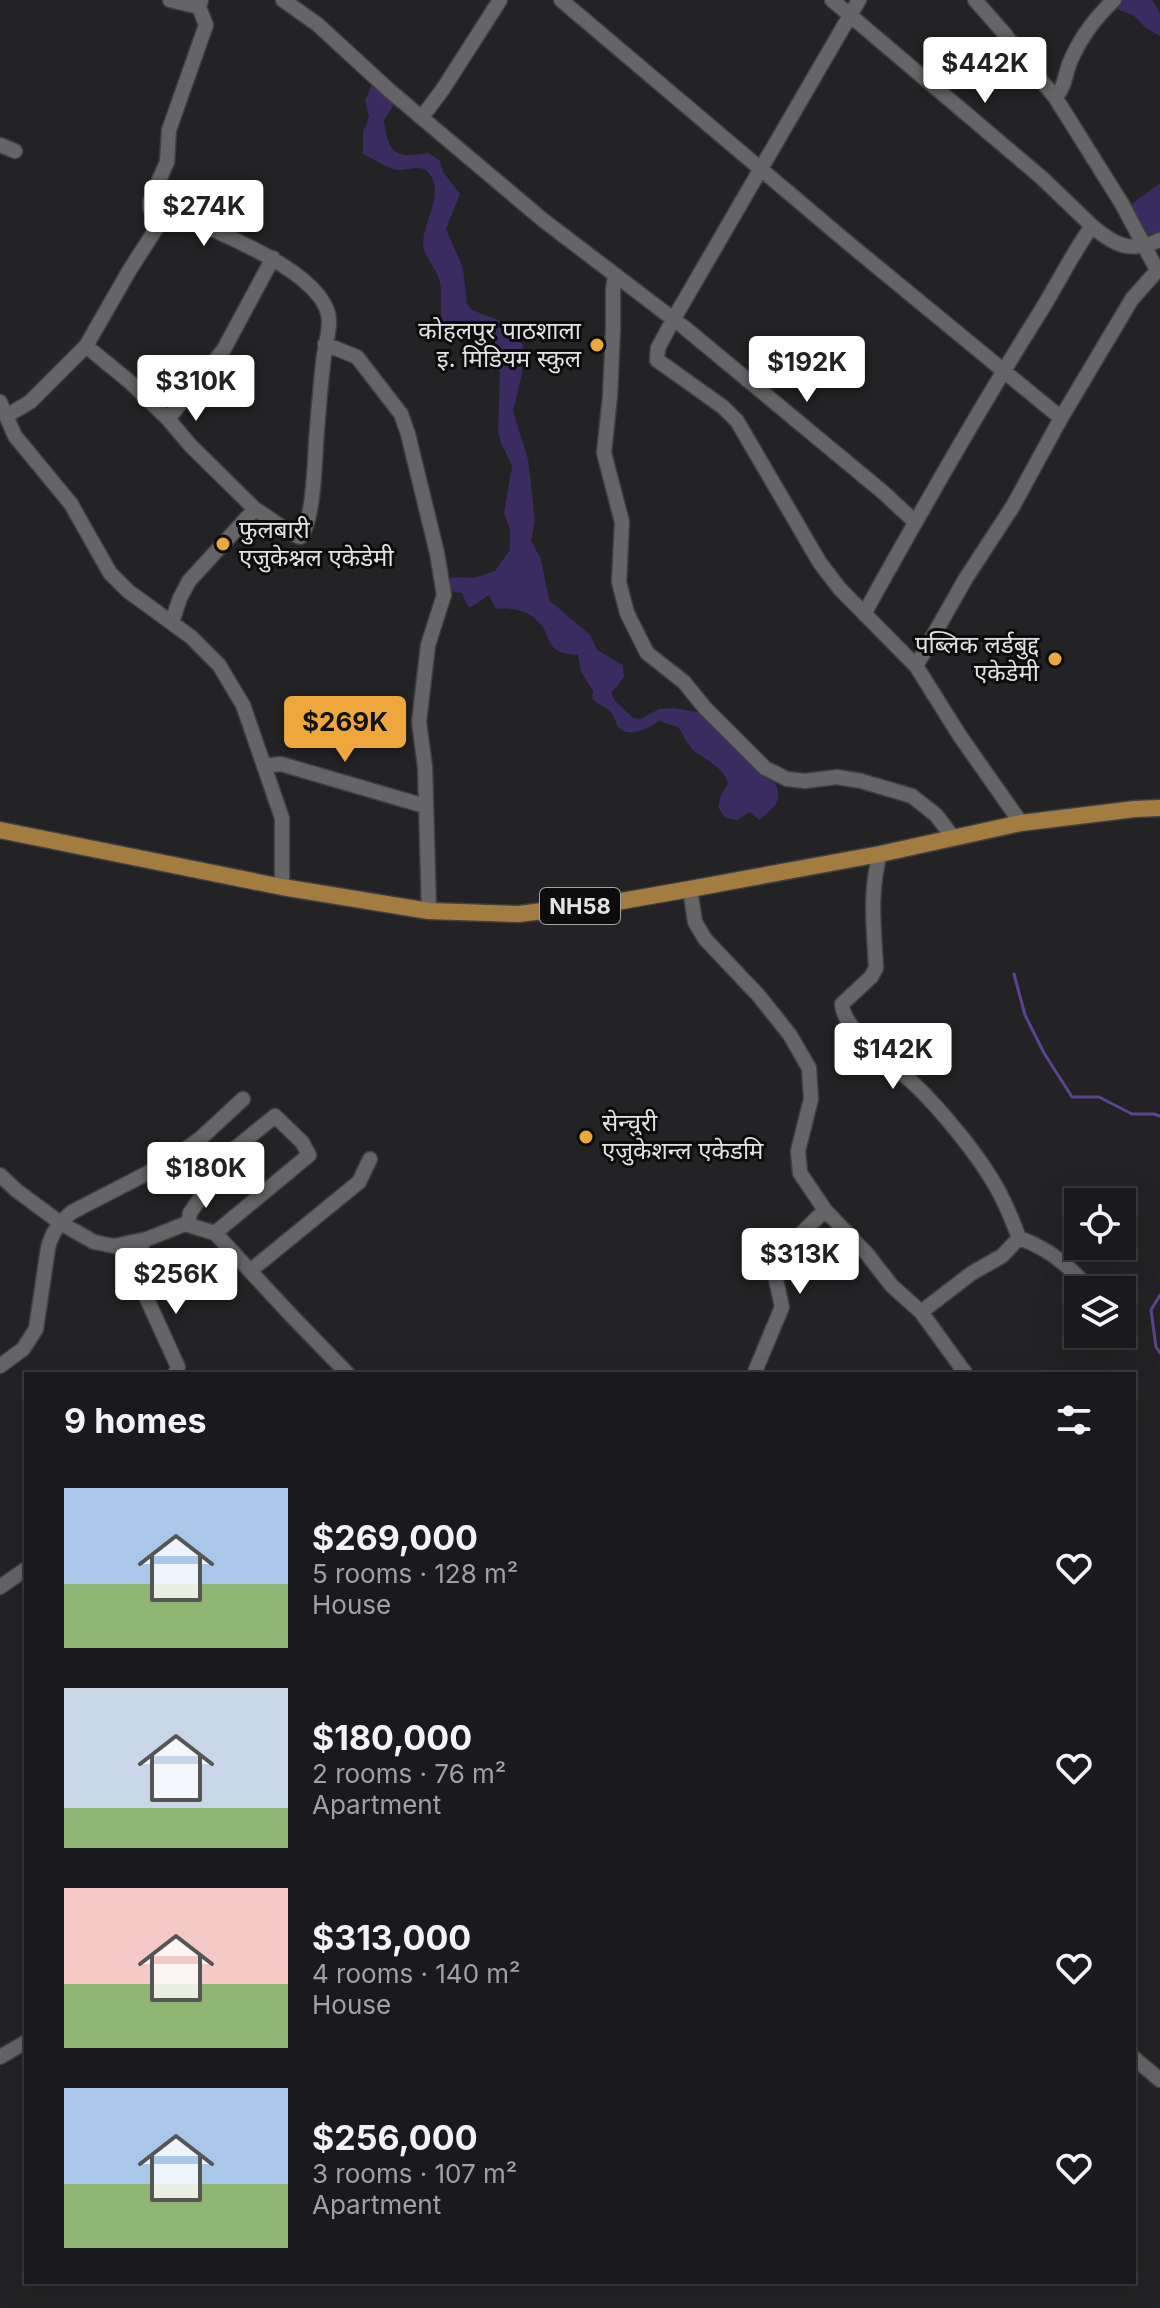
<!DOCTYPE html>
<html lang="en">
<head>
<meta charset="utf-8">
<style>
	body { margin:0; font-family:Inter,"Noto Sans Devanagari",sans-serif; background:#272729; color:#f1f3f6; height:100vh; display:flex; flex-direction:column; font-size:30px; white-space:nowrap }
	* { box-sizing:border-box; margin:0 }
	p { font-size:26px; color:#9fa1a3 }
	.icon { flex:none; width:44px; height:44px; fill:none; stroke:currentColor; stroke-width:2; stroke-linecap:round; stroke-linejoin:round }
	.map { position:relative; flex:1; overflow:hidden }
	.sheet { position:absolute; left:24px; top:1372px; width:1112px; height:912px; display:flex; flex-direction:column; background:#1a1a1c; border-radius:0px; box-shadow:0 8px 32px #0002,0 0 0 2px #38383b }
	.sheet>* { flex:none }
	.controls { position:absolute; left:1064px; top:1188px; display:grid; gap:16px }
	.controls a { display:grid; place-items:center; width:72px; height:72px; border-radius:0px; background:#1a1a1c; box-shadow:0 8px 32px #0002,0 0 0 2px #38383b; font-size:40px }
	.price { position:absolute; translate:-50% -68px; padding:0 18px; border-radius:8px; background:#fff; color:#222; font-size:26px; line-height:52px; filter:drop-shadow(0 2px 4px #0008) }
	.price::after { content:''; position:absolute; left:50%; top:48px; width:24px; height:18px; margin-left:-12px; background:inherit; clip-path:polygon(0 0,100% 0,50% 100%) }
	.price.current { background:#eea73d; color:#111 }
	ul { padding:0; list-style:none }
	li { display:flex; align-items:center; gap:24px; height:200px; padding:0 40px }
	li span { display:grid; place-items:center; flex:none; width:224px; height:160px; border-radius:0px; color:#555 }
	li>.icon { margin-inline-start:auto }
	span .icon { width:96px; height:96px; fill:#fffc; stroke-width:1 }
	li b { font-size:34px }
	h2 { display:flex; justify-content:space-between; align-items:center; height:96px; padding:0 40px; font-size:34px }
	.map>svg:first-child { display:block }
</style>
</head>
<body>
<div class="map">
<svg width="1160" height="2308" viewBox="0 0 1160 2308">
	<rect width="100%" height="100%" fill="#232325"/>
	<path fill="#3a2b60" d="M1122 0H1152L1160 13V36L1146 28 1134 16 1113 7Z
		M373 82 396 101 384 120C388 155 396 158 429 153L440 161 443 172 460 194 446 229 463 268 467 304 472 310 498 320 517 337 523 345 522 374 513 411 528 459 535 521 531 541 541 559 549 600 590 635 597 650 623 665 624 677 611 693 615 701 633 718 641 719 659 709 673 708 704 713 774 780C784 801 775 807 759 820L750 812 737 820 725 818 718 807 721 795 728 784C723 765 705 761 692 749 687 743 683 734 678 727L659 721C650 728 628 739 618 727 616 725 615 717 613 715 609 709 598 704 592 699L593 691 581 672 578 655C571 654 560 654 554 648 549 644 548 637 545 631 535 612 516 607 496 609L489 595 471 607 467 605 462 593 449 591 447 583 452 577 473 578 495 571 510 550V529L504 513 512 466 501 443 498 431 500 372 494 337 479 333 461 342C431 329 445 308 440 283 438 269 424 258 423 244 423 221 446 192 428 172 420 164 407 171 397 170 386 168 374 159 363 154V132L369 117 365 101Z
		M1160 183V232L1147 235 1143 232 1130 209 1133 203Z"/>
	<g fill="none" stroke-linecap="round" stroke-linejoin="round">
		<path stroke="#5b4492" stroke-width="3" d="M1014 974 1025 1015 1044 1053 1072 1097H1099L1132 1114H1154L1160 1116
			M1160 1295 1151 1310 1156 1347 1160 1353"/>
		<defs>
			<path id="minor" d="M170 0 199 7
				M283 0 317 24 390 91 543 220 685 328 884 493 915 522
				M561 0 847 242 1061 418
				M832 0 1042 178 1092 226
				M859 0 673 320 658 348 657 360 723 407 737 421 820 563 840 589 916 666 960 736 1021 823
				M1055 97C1065 88 1065 74 1070 62 1080 38 1095 18 1114 0
				M422 117 443 89 500 0
				M0 145 15 151
				M161 221 176 213C213 231 330 273 329 322 329 335 324 350 323 364 320 390 318 416 316 443 315 462 313 525 300 537 290 535 267 516 255 509
				M615 276 613 290V329L610 396 604 453 622 522 619 582 627 613 647 653 684 682 705 708 765 768 787 779 805 781 837 777 861 781 912 796 936 815 952 836
				M325 344 357 357 401 414 408 434 437 553 444 595 428 645 419 722 425 767 429 911
				M86 346 129 271 161 221 150 209V201L167 162 169 130 206 25 199 7 201 0
				M0 402 15 436 71 504 110 573 128 591 191 637 219 665 243 705 282 818V887
				M6 416 30 402 86 346 130 382 168 419 190 445 255 509 189 581 180 598 172 622
				M168 419 224 349 273 258
				M864 614C920 513 977 412 1039 314 1057 285 1072 254 1092 226 1115 246 1131 253 1160 240
				M916 666 966 578 1013 506 1061 418 1132 299 1155 273 1156 268 1122 204 1055 97 1023 59 1004 33 975 0
				M264 766 281 764 425 806
				M880 854C869 892 874 929 876 968L871 977 842 1004C843 1030 892 1064 911 1081 940 1108 985 1162 1002 1198 1009 1211 1014 1225 1019 1238 1048 1248 1071 1267 1090 1290
				M690 889 695 922 705 939 759 996 790 1035 809 1068 811 1099 798 1151 800 1173 825 1210 867 1254 892 1286 921 1312 966 1374
				M0 1175 16 1190 59 1222 94 1242 114 1246 147 1239 185 1224 215 1233 288 1312 348 1374
				M188 1225 190 1213 205 1191 202 1178 206 1172 275 1116 302 1142 309 1155 215 1233
				M144 1242 127 1255 178 1367 175 1374
				M250 1271 359 1182 370 1159
				M921 1312 972 1273 1002 1256 1019 1238
				M0 1366 23 1349 36 1329 48 1248C52 1232 59 1223 72 1212L167 1163 202 1137 243 1099
				M754 1374 782 1307 773 1266 789 1246 825 1210
				M0 1587 26 1569
				M0 2057 26 2042
				M1134 2058 1160 2080"/>
			<path id="major" d="M0 830 282 887 429 911 519 914 622 901 690 889 880 854 1021 823 1135 809 1160 808"/>
		</defs>
		<use href="#minor" stroke="#403f41" stroke-width="17"/>
		<use href="#major" stroke="#403f41" stroke-width="19"/>
		<use href="#minor" stroke="#656467" stroke-width="14"/>
		<use href="#major" stroke="#a37c40" stroke-width="16"/>
	</g>
	<g fill="#eea73d" stroke="#0d0c0d" stroke-width="3">
		<circle cx="597" cy="345" r="8"/>
		<circle cx="223" cy="544" r="8"/>
		<circle cx="1055" cy="659" r="8"/>
		<circle cx="586" cy="1137" r="8"/>
	</g>
	<g text-anchor="middle" stroke-width="6" stroke-linejoin="round" paint-order="stroke">
		<rect fill="#0d0c0d" stroke="#a2a1a3" stroke-width="2" x="540" y="888" width="80" height="36" rx="6"/>
		<g font-size="22" font-weight="bold" fill="#e2e1e3">
			<text x="580" y="914">NH58</text>
		</g>
		<g font-size="24" fill="#e2e1e3" stroke="#0d0c0d" text-anchor="end">
			<text x="581" y="339">कोहलपुर पाठशाला<tspan x="581" dy="28">इ. मिडियम स्कुल</tspan></text>
			<text x="239" y="538" text-anchor="start">फुलबारी<tspan x="239" dy="28">एजुकेश्नल एकेडेमी</tspan></text>
			<text x="1039" y="653">पब्लिक लर्डबुद्द<tspan x="1039" dy="28">एकेडेमी</tspan></text>
			<text x="602" y="1131" text-anchor="start">सेन्चुरी<tspan x="602" dy="28">एजुकेशन्ल एकेडमि</tspan></text>
		</g>
	</g>
</svg>
<div class="controls">
<a><svg class="icon" aria-label="locate" viewBox="0 0 24 24"><circle cx="12" cy="12" r="6"/><path d="M12 2v4M12 18v4M2 12h4M18 12h4"/></svg></a>
<a><svg class="icon" aria-label="layers" viewBox="0 0 24 24"><path d="M12 4l9 5-9 5-9-5zM3 14l9 5 9-5"/></svg></a>
</div>
<b class="price" style="left:985px;top:105px">$442K</b>
<b class="price" style="left:204px;top:248px">$274K</b>
<b class="price" style="left:807px;top:404px">$192K</b>
<b class="price" style="left:196px;top:423px">$310K</b>
<b class="price current" style="left:345px;top:764px">$269K</b>
<b class="price" style="left:893px;top:1091px">$142K</b>
<b class="price" style="left:206px;top:1210px">$180K</b>
<b class="price" style="left:800px;top:1296px">$313K</b>
<b class="price" style="left:176px;top:1316px">$256K</b>
<section class="sheet">
<h2>9 homes<svg class="icon" aria-label="filters" viewBox="0 0 24 24"><path d="M4 7h16M4 17h16"/><circle cx="9" cy="7" r="2"/><circle cx="15" cy="17" r="2"/></svg></h2>
<ul>
<li><span style="background:linear-gradient(#a9c7e8 60%,#8fb573 0)"><svg class="icon" aria-label="home" viewBox="0 0 24 24"><path d="M3 11l9-7 9 7M6 9v11h12V9"/></svg></span><div><b>$269,000</b><p>5 rooms · 128 m²</p><p>House</p></div><svg class="icon" aria-label="heart" viewBox="0 0 24 24"><path d="M12 20l-8-8c-3-5 5-10 8-4 3-6 11-1 8 4z"/></svg></li>
<li><span style="background:linear-gradient(#c9d6e8 75%,#8fb573 0)"><svg class="icon" aria-label="home" viewBox="0 0 24 24"><path d="M3 11l9-7 9 7M6 9v11h12V9"/></svg></span><div><b>$180,000</b><p>2 rooms · 76 m²</p><p>Apartment</p></div><svg class="icon" aria-label="heart" viewBox="0 0 24 24"><path d="M12 20l-8-8c-3-5 5-10 8-4 3-6 11-1 8 4z"/></svg></li>
<li><span style="background:linear-gradient(#f6c9c9 60%,#8fb573 0)"><svg class="icon" aria-label="home" viewBox="0 0 24 24"><path d="M3 11l9-7 9 7M6 9v11h12V9"/></svg></span><div><b>$313,000</b><p>4 rooms · 140 m²</p><p>House</p></div><svg class="icon" aria-label="heart" viewBox="0 0 24 24"><path d="M12 20l-8-8c-3-5 5-10 8-4 3-6 11-1 8 4z"/></svg></li>
<li><span style="background:linear-gradient(#a9c7e8 60%,#8fb573 0)"><svg class="icon" aria-label="home" viewBox="0 0 24 24"><path d="M3 11l9-7 9 7M6 9v11h12V9"/></svg></span><div><b>$256,000</b><p>3 rooms · 107 m²</p><p>Apartment</p></div><svg class="icon" aria-label="heart" viewBox="0 0 24 24"><path d="M12 20l-8-8c-3-5 5-10 8-4 3-6 11-1 8 4z"/></svg></li>
</ul>
</section>
</div>
</body>
</html>
